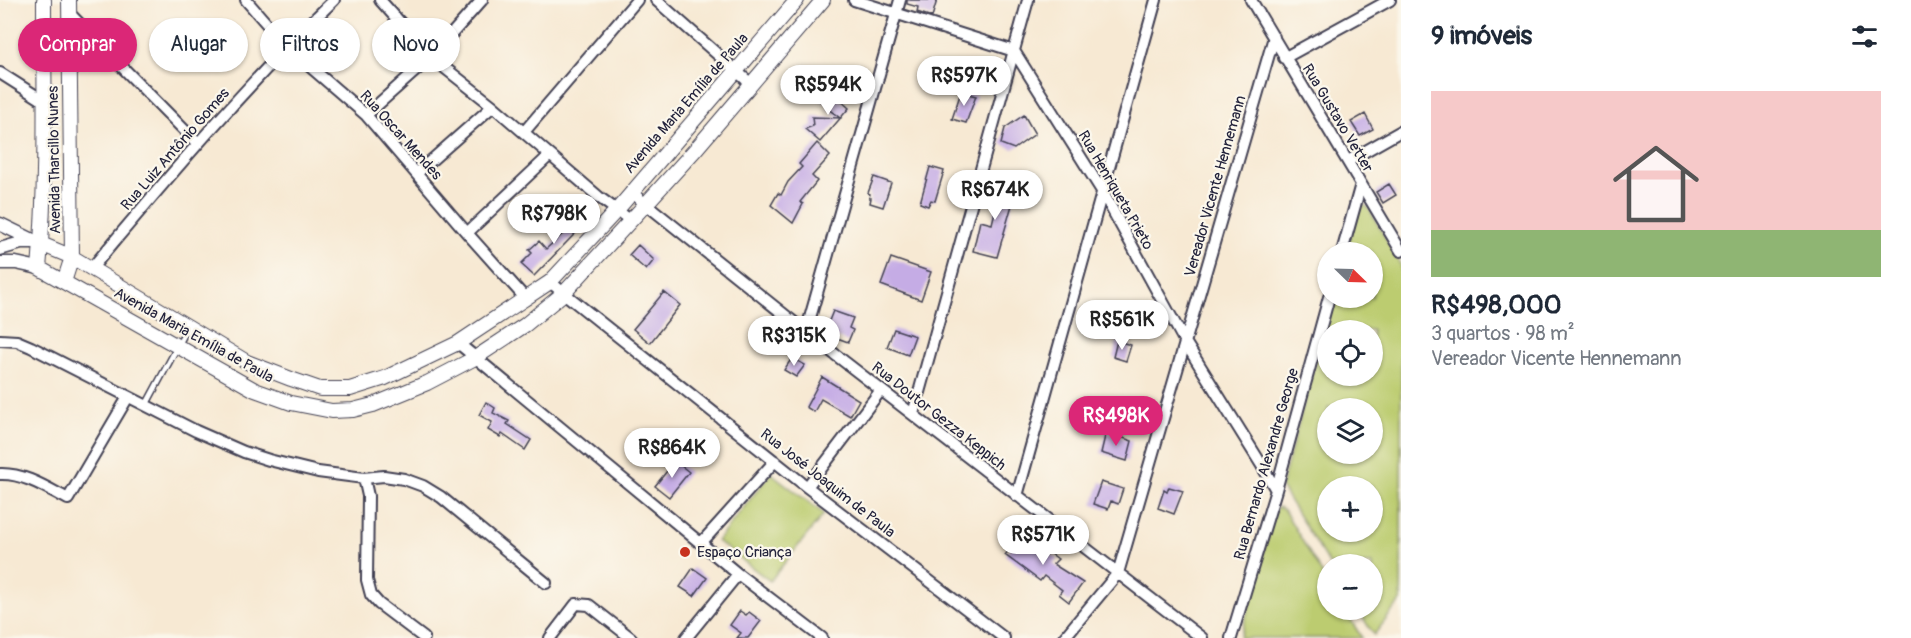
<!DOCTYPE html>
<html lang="pt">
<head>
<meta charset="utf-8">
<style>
	body { margin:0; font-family:Pangolin,sans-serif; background:#f2f2f3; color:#1f2937; height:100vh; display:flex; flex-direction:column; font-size:22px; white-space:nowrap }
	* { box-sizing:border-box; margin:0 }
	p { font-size:20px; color:#747a83 }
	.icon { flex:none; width:33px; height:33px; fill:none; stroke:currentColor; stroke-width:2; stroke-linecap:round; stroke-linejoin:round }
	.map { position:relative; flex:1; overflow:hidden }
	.panel { display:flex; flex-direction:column; background:#fff; width:510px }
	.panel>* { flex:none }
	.top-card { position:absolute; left:18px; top:18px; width:570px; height:54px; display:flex; gap:12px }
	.needle { width:39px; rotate:113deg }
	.buttons { position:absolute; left:1317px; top:242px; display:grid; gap:12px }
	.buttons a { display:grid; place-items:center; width:66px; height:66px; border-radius:50%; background:#fff; box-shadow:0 2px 4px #0004; font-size:30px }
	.price { position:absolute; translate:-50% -51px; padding:0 14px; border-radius:21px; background:#fff; color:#222; font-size:20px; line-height:39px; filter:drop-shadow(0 2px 3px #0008) }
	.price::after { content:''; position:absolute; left:50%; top:36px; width:18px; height:14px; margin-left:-9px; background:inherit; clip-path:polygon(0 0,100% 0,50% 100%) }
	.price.active { background:#db2777; color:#fff }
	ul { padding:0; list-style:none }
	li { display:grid; align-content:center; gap:12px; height:318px; padding:0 30px }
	li span { display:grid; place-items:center; height:186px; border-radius:0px; color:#555 }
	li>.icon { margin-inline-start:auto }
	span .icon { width:108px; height:108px; fill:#fffc; stroke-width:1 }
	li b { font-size:26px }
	h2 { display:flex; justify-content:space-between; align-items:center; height:72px; padding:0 30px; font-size:26px }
	.chip { padding:0 21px; border-radius:27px; background:#fff; box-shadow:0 2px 4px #0004; font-size:21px; line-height:54px }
	.chip.active { background:#db2777; color:#fff }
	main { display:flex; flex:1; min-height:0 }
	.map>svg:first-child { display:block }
</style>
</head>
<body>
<main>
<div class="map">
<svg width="1401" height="638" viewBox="0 0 1401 638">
	<rect width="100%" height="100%" fill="#fbf7ec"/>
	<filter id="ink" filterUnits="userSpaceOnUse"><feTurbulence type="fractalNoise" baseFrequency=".0167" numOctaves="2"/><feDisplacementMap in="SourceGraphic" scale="12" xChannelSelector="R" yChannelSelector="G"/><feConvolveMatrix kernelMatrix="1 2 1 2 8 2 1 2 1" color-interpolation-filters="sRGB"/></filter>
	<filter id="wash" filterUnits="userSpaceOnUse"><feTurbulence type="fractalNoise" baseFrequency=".008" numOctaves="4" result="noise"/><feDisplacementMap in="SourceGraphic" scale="24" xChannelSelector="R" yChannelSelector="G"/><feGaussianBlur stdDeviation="1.35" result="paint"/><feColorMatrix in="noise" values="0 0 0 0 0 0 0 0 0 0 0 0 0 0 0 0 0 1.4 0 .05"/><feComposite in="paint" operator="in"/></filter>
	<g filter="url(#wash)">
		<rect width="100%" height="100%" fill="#f7e9d3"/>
		<path fill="#bccc6f" stroke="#6f7755" stroke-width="1.5" fill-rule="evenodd" d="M1362 205 1368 207 1401 266V600L1374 635 1357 609H1372V564H1329L1281 487 1333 297H1372V252H1346L1358 206ZM1328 330H1372V375H1328ZM1328 408H1372V453H1328ZM1328 486H1372V531H1328Z
			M771 473 824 514 770 581 717 541Z
			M1279 507 1284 510 1327 582 1328 609H1344L1362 638H1240L1276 508Z"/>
		<g id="blocks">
			<path fill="#c5ace5" d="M907 0H937L932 17 917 12 918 7 907 4Z
				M826 87 849 108 820 142 805 129 813 126 812 117 840 118 827 108 829 105 820 100Z
				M961 92 976 96 966 123 952 119Z
				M1365 114 1373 129 1360 136 1351 122Z
				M1024 115 1035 134 1014 149 1001 144 1005 128Z
				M817 143 830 156 812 176 817 181 800 202 803 204 793 223 771 205 778 193 781 195 788 182 802 167 799 164Z
				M930 167 944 171 935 201 931 200 928 206 920 203Z
				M874 177 891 183 883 207 870 203 871 198H869L870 194 868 193Z
				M989 182 1012 188 1011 190 1016 191 997 257 973 251 980 221 992 224 997 203 991 202 993 195 986 193Z
				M1389 184 1396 195 1383 203 1376 192Z
				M586 207 594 214 534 276 521 264 532 253 529 250 539 241 546 249 566 231Z
				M638 245 654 260 646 270 629 255Z
				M891 258 931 272 921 300 881 285Z
				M664 292 680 305 650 343 633 329Z
				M833 311 853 318 849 328 853 330 848 342 824 333Z
				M894 329 915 336 908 355 887 347Z
				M1117 341 1131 345 1126 361 1113 357Z
				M792 358 805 365 796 377 784 370Z
				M822 377 859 400 850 416 821 399 814 412 806 407Z
				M486 402 495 408 493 413 509 421 507 424 531 440 525 450 502 434 500 437 488 430 492 422 479 415Z
				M1106 432 1132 441 1127 461 1101 453Z
				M675 461 689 472 669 497 655 486Z
				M1101 482 1123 489 1118 504 1111 501 1108 509 1093 504Z
				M1169 487 1183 491 1174 514 1158 508 1164 490 1167 492Z
				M1023 533 1058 559 1053 564 1083 583 1069 602 1059 594 1062 590 1044 576 1040 581 1005 555Z
				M693 568 707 578 694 596 680 587Z
				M740 611 746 615 749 612 761 621 748 638H737L741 633 730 625Z"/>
		</g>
	</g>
	<g filter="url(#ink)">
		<use href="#blocks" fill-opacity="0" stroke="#424052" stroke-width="1.5"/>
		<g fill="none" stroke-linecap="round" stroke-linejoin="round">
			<defs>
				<path id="service" d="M146 405 187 329"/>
				<path id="minor" d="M246 0 286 46 366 115 467 233 526 299
					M380 0 431 57 493 106 600 198 630 220
					M656 0 751 84
					M854 0 1014 51 1102 191 1185 342 1261 464 1276 490
					M1251 0 1401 251
					M69 13 197 143
					M1284 58 1390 0
					M0 73 44 101
					M366 115 431 57 482 0
					M524 132 637 0
					M1348 161 1401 131
					M417 173 493 106
					M631 192 806 332 1202 638
					M467 233 550 155
					M1342 252 1361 184
					M91 269C169 176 247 84 334 0
					M550 282 807 487 1004 638
					M806 332 900 0
					M0 340 17 341 31 347 196 431 244 452 269 460 318 472 364 478 384 476 404 479 423 486 441 497 546 583
					M458 343 738 574 822 638
					M913 414 1028 0
					M0 474C24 473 47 488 68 499L128 397
					M364 478 368 496 367 580 371 595 379 604 424 638
					M807 487 881 390
					M1017 496 1156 0
					M702 542 775 461
					M550 638 576 604 589 605 631 638
					M686 638 738 574
					M1064 638 1118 573 1274 37
					M1231 638 1276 490 1329 297"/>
				<path id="tertiary" d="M0 224 41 244
					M0 249 21 243H34
					M0 263H16L39 268"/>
				<path id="secondary" d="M44 0C44 88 47 180 39 268L255 390 291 403 332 411 353 410 373 405 427 383 475 358 525 325 564 293 645 205 695 150 823 0
					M41 244 72 257 247 362 291 379 320 389H350L385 378 458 343 550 282 617 210 797 0
					M64 282 72 257 69 0"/>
			</defs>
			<use href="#service" stroke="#424052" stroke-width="8"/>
			<use href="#minor" stroke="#424052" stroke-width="14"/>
			<use href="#tertiary" stroke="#424052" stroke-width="15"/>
			<use href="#secondary" stroke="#424052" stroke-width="16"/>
			<use href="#service" stroke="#fff" stroke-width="5"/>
			<use href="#minor" stroke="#fff" stroke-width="10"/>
			<use href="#tertiary" stroke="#fff" stroke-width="12"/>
			<use href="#secondary" stroke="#fff" stroke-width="14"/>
		</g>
	</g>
	<circle fill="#c8321e" stroke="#fbf7ec" stroke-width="2" cx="685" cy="552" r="6"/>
	<g text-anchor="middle" stroke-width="4.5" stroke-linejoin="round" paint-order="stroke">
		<g font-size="15" fill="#22223b" stroke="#fbf7ec">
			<text transform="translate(686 103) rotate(-49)" y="5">Avenida Maria Emília de Paula</text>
			<text transform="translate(1338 118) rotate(59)" y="5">Rua Gustavo Vetter</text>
			<text transform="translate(401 135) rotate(48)" y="5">Rua Oscar Mendes</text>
			<text transform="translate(175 149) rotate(-49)" y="5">Rua Luiz Antônio Gomes</text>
			<text transform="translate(54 160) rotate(-91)" y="5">Avenida Tharcillo Nunes</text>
			<text transform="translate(1215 186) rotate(-74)" y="5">Vereador Vicente Hennemann</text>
			<text transform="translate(1116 190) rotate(60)" y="5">Rua Henriqueta Prieto</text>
			<text transform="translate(194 335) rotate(29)" y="5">Avenida Maria Emília de Paula</text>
			<text transform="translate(939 416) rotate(38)" y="5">Rua Doutor Gezza Keppich</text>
			<text transform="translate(1266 464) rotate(-74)" y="5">Rua Bernardo Alexandre George</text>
			<text transform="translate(828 483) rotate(38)" y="5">Rua José Joaquim de Paula</text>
		</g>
		<g font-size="15" fill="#22223b" stroke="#fbf7ec" text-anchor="start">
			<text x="697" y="557">Espaço Criança</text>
		</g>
	</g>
</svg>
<div class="buttons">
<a><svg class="needle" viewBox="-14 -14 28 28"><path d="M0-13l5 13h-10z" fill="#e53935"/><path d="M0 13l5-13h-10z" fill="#747a83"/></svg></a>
<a><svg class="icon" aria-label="locate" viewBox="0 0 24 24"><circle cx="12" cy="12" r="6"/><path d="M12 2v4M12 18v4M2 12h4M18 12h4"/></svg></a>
<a><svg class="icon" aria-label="layers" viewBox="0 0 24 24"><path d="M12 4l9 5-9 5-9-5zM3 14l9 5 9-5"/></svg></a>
<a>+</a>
<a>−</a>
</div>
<b class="price" style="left:964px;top:107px">R$597K</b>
<b class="price" style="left:828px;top:116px">R$594K</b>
<b class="price" style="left:995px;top:221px">R$674K</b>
<b class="price" style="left:554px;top:245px">R$798K</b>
<b class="price" style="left:1122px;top:351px">R$561K</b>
<b class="price" style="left:794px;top:367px">R$315K</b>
<b class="price active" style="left:1116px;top:447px">R$498K</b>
<b class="price" style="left:672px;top:479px">R$864K</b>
<b class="price" style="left:1043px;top:566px">R$571K</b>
<div class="top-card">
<a class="chip active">Comprar</a>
<a class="chip">Alugar</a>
<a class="chip">Filtros</a>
<a class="chip">Novo</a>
</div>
</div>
<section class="panel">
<h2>9 imóveis<svg class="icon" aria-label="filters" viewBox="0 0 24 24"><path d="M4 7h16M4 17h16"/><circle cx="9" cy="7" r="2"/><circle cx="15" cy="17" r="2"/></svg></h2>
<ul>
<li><span style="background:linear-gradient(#f6c9c9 75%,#8fb573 0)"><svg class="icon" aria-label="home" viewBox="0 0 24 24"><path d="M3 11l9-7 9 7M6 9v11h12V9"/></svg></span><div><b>R$498,000</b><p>3 quartos · 98 m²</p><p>Vereador Vicente Hennemann</p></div></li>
</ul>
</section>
</main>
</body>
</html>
